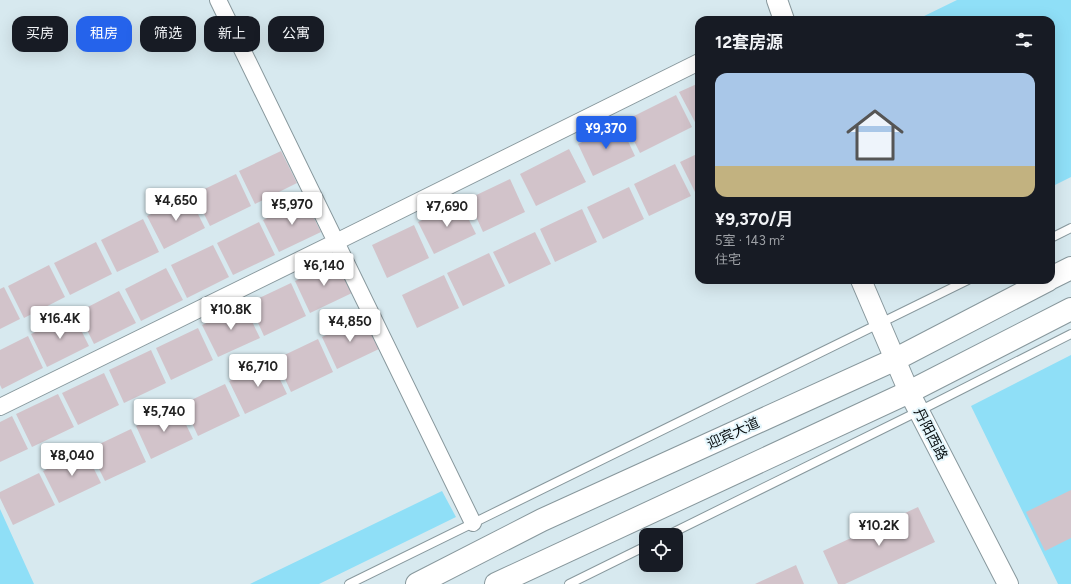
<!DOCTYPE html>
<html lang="zh">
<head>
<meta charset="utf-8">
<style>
	body { margin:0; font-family:Figtree,"Noto Sans SC",sans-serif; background:#242831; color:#f1f3f6; height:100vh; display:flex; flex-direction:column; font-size:15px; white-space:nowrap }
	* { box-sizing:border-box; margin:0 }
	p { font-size:13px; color:#9ea1a6 }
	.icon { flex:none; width:22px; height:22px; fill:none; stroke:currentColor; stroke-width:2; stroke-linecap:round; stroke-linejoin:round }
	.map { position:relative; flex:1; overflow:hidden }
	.details { position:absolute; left:695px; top:16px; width:360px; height:268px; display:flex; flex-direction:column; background:#171b24; border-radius:12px; box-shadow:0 4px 16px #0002 }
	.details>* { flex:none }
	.top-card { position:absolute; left:12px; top:16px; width:380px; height:36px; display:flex; gap:8px }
	.tools { position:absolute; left:639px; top:528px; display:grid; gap:8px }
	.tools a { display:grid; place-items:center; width:44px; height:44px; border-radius:8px; background:#171b24; box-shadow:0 4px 16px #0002; font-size:20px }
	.price { position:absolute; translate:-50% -34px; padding:0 9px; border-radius:4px; background:#fff; color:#222; font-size:13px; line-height:26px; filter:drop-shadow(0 1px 2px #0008) }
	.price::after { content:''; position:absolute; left:50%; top:24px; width:12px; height:9px; margin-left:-6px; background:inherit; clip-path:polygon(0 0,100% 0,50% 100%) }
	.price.selected { background:#2563eb; color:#fff }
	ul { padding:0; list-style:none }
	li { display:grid; align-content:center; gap:8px; height:212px; padding:0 20px }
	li+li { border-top:1px solid #363941 }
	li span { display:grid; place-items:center; height:124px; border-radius:12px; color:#555 }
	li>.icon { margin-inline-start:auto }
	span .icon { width:72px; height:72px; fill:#fffc; stroke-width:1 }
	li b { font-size:17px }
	h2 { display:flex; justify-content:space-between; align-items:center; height:48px; padding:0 20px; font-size:17px }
	.pill { padding:0 14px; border-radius:12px; background:#171b24; box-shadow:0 4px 16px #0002; font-size:14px; line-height:36px }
	.pill.selected { background:#2563eb; color:#fff }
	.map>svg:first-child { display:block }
</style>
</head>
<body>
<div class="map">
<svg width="1071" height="584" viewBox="0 0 1071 584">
	<rect width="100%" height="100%" fill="#d7e9ef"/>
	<path fill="#8fdff7" d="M957 0H1071V177L1051 187V20H916Z
		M1071 355V584H1058L971 406Z
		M442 491 456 517 319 584H250Z
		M0 509 34 584H0Z"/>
	<path fill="#d2c3ca" d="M699 83V122L696 124 679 92Z
		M676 95 692 127 640 153 624 121Z
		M620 124 635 156 593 176 578 144Z
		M569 149 586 182 536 206 520 174Z
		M281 151 297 183 255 204 239 171Z
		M699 153V193L696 194 680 162Z
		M675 164 691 196 649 216 634 184Z
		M236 174 251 206 210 226 194 194Z
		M510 179 525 212 483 232 468 199Z
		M629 187 644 219 603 239 587 207Z
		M189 196 205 228 164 249 147 216Z
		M305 200 321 232 279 252 263 220Z
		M460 202 476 234 434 254 418 222Z
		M582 209 597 242 555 262 540 229Z
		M143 219 159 252 117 272 101 240Z
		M259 222 275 255 233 275 217 243Z
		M414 225 429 258 387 278 372 245Z
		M535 232 551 264 509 284 493 252Z
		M96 242 112 274 70 295 54 263Z
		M213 245 229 277 187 298 171 265Z
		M489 253 505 286 463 306 447 273Z
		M337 261 352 293 310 313 295 281Z
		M49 265 65 297 24 318 8 286Z
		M166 268 183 300 141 321 125 289Z
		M444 275 459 308 417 328 402 295Z
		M291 283 306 316 264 336 249 303Z
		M4 287 20 319 0 329V289Z
		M119 291 136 323 94 344 78 312Z
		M244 305 260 338 218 357 202 325Z
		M73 314 89 346 47 367 31 334Z
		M364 317 379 349 337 369 322 337Z
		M198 328 213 360 171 380 156 348Z
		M28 336 43 368 2 389 0 385V350Z
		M318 339 333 372 291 392 276 359Z
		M151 350 166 383 124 403 109 370Z
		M271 361 287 394 245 414 229 381Z
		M104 373 119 405 78 425 62 393Z
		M225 384 240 416 198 436 183 404Z
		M58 394 74 427 32 447 16 414Z
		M177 406 193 439 151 459 136 426Z
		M12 416 28 449 0 462V422Z
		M131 429 146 462 105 481 89 449Z
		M85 451 101 483 59 503 43 471Z
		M39 473 55 505 13 525 0 498V492Z
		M1071 490V538L1045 551 1026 512Z
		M918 507 935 542 845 584H838L823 551Z
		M796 565 804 584H755Z"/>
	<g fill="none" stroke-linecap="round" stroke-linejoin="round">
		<defs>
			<path id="service" d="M1051 238 1071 228
				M668 535 919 411 1071 334
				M349 584 968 280
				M569 584 646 546"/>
			<path id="minor" d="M218 0 473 523
				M0 407 336 242 699 62"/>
			<path id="tertiary" d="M777 0 784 20
				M861 280 909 392 1008 584"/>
			<path id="primary" d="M1051 278 1071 268
				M417 584 542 520 896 359 1048 280
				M496 584 909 392 1071 309"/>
		</defs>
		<use href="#service" stroke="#88989d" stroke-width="10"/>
		<use href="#minor" stroke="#88989d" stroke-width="18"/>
		<use href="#tertiary" stroke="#88989d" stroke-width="22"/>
		<use href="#primary" stroke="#88989d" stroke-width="24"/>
		<use href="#service" stroke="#fff" stroke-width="8"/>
		<use href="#minor" stroke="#fff" stroke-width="16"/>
		<use href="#tertiary" stroke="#fff" stroke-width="20"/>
		<use href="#primary" stroke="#fff" stroke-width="22"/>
	</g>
	<g text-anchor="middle" stroke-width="4" stroke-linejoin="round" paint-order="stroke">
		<g font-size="14" fill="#080e10" stroke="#e4f6fc">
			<text transform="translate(733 433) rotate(-24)" y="5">迎宾大道</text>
			<text transform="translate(931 434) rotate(63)" y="5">丹阳西路</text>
		</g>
	</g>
</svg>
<div class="tools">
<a><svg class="icon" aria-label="locate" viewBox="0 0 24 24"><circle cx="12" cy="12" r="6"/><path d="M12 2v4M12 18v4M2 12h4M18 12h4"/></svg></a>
</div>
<b class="price selected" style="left:606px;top:150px">¥9,370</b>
<b class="price" style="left:176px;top:222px">¥4,650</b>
<b class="price" style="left:292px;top:226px">¥5,970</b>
<b class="price" style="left:447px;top:228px">¥7,690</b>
<b class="price" style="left:324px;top:287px">¥6,140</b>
<b class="price" style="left:231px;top:331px">¥10.8K</b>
<b class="price" style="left:60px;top:340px">¥16.4K</b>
<b class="price" style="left:350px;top:343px">¥4,850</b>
<b class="price" style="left:258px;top:388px">¥6,710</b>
<b class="price" style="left:164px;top:433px">¥5,740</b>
<b class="price" style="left:72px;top:477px">¥8,040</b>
<b class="price" style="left:879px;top:547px">¥10.2K</b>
<div class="top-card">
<a class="pill">买房</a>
<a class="pill selected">租房</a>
<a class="pill">筛选</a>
<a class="pill">新上</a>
<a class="pill">公寓</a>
</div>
<section class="details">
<h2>12套房源<svg class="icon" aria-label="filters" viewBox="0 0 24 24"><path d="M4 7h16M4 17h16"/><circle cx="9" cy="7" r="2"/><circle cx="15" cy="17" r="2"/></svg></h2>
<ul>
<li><span style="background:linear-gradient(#a9c7e8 75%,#c2b280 0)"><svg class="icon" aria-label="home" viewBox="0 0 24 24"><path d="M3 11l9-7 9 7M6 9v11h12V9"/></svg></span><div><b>¥9,370/月</b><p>5室 · 143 m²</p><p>住宅</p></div></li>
</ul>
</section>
</div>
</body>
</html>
